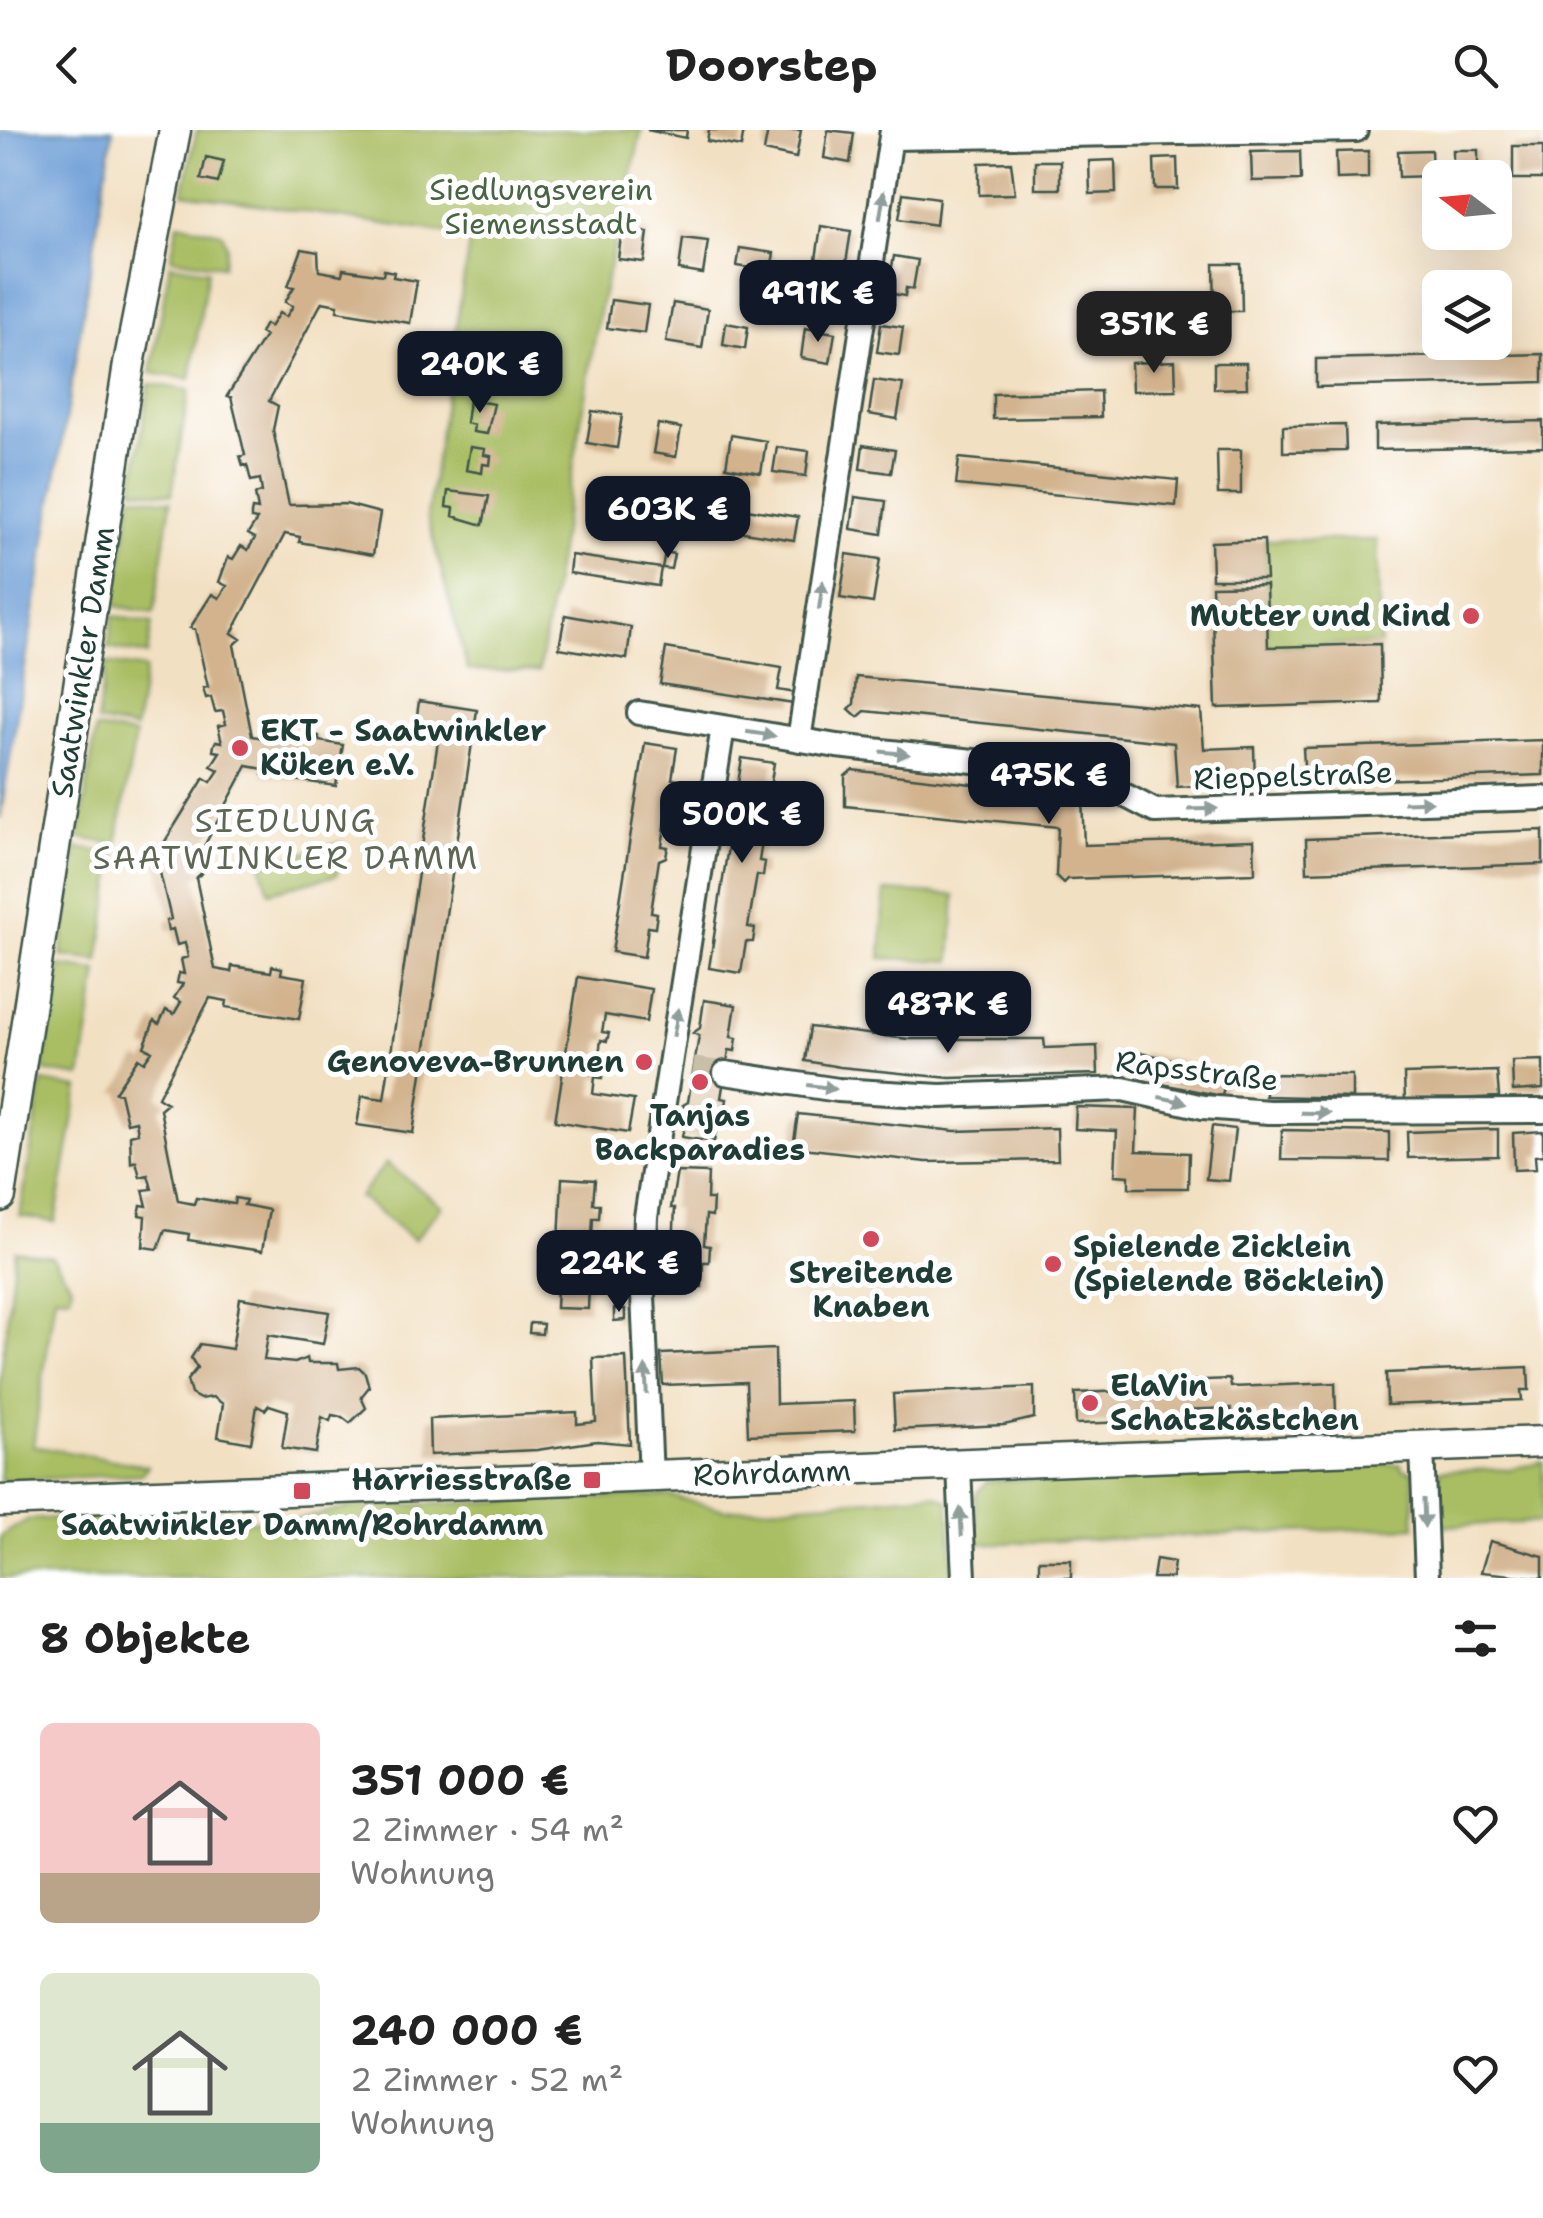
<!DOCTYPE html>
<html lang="de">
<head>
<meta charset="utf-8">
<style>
	body { margin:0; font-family:"Shantell Sans",sans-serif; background:#f2f2f2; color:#222; height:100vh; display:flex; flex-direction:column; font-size:38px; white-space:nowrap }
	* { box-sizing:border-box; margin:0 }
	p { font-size:32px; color:#767676 }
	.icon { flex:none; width:55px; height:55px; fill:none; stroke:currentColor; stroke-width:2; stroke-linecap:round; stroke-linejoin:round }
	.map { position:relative; height:1448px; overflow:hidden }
	.details { display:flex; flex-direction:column; background:#fff; flex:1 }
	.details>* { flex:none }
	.needle { width:65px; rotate:286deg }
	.controls { position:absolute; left:1422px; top:30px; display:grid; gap:20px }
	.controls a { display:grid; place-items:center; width:90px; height:90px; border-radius:15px; background:#fff; box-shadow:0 10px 40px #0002; font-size:50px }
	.price { position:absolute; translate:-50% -85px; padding:0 22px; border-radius:20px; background:#111827; color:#fff; font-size:32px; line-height:65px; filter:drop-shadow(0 2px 5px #0008) }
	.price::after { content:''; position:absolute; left:50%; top:60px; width:30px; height:22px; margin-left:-15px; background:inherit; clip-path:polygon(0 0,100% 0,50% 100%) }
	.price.active { background:#222; color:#fff }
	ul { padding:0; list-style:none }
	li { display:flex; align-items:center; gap:30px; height:250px; padding:0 40px }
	li span { display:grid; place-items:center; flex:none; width:280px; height:200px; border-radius:15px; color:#555 }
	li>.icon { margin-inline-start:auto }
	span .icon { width:120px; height:120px; fill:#fffc; stroke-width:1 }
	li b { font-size:42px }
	h2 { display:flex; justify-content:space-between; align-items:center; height:120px; padding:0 40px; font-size:42px }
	header { display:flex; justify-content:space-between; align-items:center; height:130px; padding:0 40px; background:#fff; font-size:45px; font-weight:700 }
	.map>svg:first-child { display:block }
</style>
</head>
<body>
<header><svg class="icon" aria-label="back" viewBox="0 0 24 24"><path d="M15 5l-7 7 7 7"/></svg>Doorstep<svg class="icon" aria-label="search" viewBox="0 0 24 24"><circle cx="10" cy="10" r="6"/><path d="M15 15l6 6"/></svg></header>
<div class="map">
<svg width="1543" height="1448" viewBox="0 0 1543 1448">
	<rect width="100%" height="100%" fill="#fff"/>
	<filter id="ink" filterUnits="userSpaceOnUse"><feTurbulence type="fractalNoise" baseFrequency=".01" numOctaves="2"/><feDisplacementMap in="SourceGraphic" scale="20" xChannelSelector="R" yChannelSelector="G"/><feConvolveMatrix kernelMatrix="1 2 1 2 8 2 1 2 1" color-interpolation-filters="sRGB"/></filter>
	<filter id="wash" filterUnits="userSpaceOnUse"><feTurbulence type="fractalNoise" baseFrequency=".0048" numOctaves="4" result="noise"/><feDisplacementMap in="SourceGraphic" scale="40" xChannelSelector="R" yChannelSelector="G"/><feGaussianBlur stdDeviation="2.25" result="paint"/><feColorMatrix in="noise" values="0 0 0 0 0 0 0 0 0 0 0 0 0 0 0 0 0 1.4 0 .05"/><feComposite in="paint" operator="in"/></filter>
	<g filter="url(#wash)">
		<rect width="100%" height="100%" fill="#f2e0c2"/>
		<path fill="#a9be63" stroke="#647e4c" stroke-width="2.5" d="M197 0H642L600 176 539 541 468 540 427 387 470 107 183 63Z
			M178 93 222 103 227 116 223 136 171 128Z
			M170 134 208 140 190 249 151 243Z
			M149 254 189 260 172 364 133 359Z
			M132 365 171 371 154 483 115 476Z
			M1264 410H1377L1380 514 1268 517Z
			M113 486 152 493 147 525 108 518Z
			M106 533 145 539 135 599 97 592Z
			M96 599 135 605 117 714 79 708Z
			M342 713 337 745 269 762 261 734Z
			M77 718 116 724 99 831 61 826Z
			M885 761 955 765 951 831 881 828Z
			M60 836 98 841 81 947 43 941Z
			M42 952 79 958 55 1092 20 1086Z
			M386 1033 442 1076 414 1110 359 1067Z
			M15 1120 52 1126 72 1156 70 1166 55 1165 33 1316 148 1336 141 1344 0 1351V1252Z
			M1543 1331V1392L1440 1396 1439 1341 1511 1339Z
			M1401 1334 1402 1339 1413 1341 1415 1397 978 1414 975 1365 987 1351Z
			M934 1364 949 1371 953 1448H0V1407L27 1390 38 1389 178 1383 232 1391 295 1390 351 1377 667 1365 726 1380Z"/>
		<path fill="#6b9cd5" stroke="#456c84" stroke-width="2.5" d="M0 0H113L0 689Z"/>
		<g id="blocks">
			<path fill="#d2b38e" d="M647 0H687L686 8Z
				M709 0H744L741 17 707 11Z
				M768 0H801L796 28 764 21Z
				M828 0 854 3 850 33 824 28Z
				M1513 16H1543V49H1513Z
				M1431 20 1432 46 1399 47 1398 21Z
				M1453 20H1478V46H1453Z
				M1300 21 1301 50 1252 51 1251 22Z
				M1368 21V48L1337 49 1336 22Z
				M206 27 224 31 218 53 201 49Z
				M1177 28 1178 59H1155L1154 29Z
				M1115 30 1116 63 1090 64 1089 31Z
				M1035 31H1060V59H1035Z
				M1011 32 1015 64 979 65V33Z
				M903 63 939 68 936 95 899 89Z
				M821 96 851 101 846 133 816 129Z
				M622 99 648 102 644 132 618 129Z
				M683 108 708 111 703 144 679 140Z
				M740 118 774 123 771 141 737 136Z
				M302 119 318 122 319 141 342 145 343 139 383 145 384 140 394 142 393 147 417 151 410 193 337 181 338 175 322 172 269 271 278 276 273 300 289 375 346 374 380 383 373 425 299 412 300 407 285 404 232 503 241 509 234 515 252 606 269 609 270 603 309 609 310 604 319 606V611L343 615 336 656 263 645 264 639 247 636 194 735 204 741 196 748 215 839 231 842 232 836 271 842 272 836 282 838 281 844 306 848 299 889 226 877 227 871 210 868 158 967 167 973 160 979 178 1071 194 1074 196 1068 234 1074 235 1068 246 1070 244 1075 269 1080 262 1121 188 1110 189 1104 165 1100 158 1119 143 1117 145 1086 139 1085 141 1075 147 1076 143 1060 152 1059 148 1045 140 1047 136 1031 131 1033 130 1005 138 1003 136 991 127 993 120 963 115 962 138 928 144 932 152 921 144 917 154 891 159 894 166 880 174 884 181 872 174 868 183 854 177 853 179 843 184 844 181 829 188 827 185 813 177 815 173 799 168 801 166 791 171 789 156 726 204 648 211 652 219 640 211 636 220 622 213 621 214 615 216 611 222 612 218 596 226 594 223 581 215 582 211 567 206 568 203 558 208 557 195 499 190 498 212 464 219 468 227 456 219 452 228 427 233 429 241 416 248 420 255 408 248 404 257 390 251 389V384L252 379 258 380 255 364 262 362 260 349 251 351 247 335 243 336 240 326 245 325 231 267 227 266 265 206 260 203 265 194 270 197 279 183 286 187 293 176 285 172 294 157 288 156Z
				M894 126 918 130 913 159 906 158 905 166 887 163Z
				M1214 134H1241L1242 181H1215Z
				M611 170 648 175 644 203 607 198Z
				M673 173 708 179 702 218 666 212Z
				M726 193 748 197 745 219 723 215Z
				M881 194 903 197 899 225 877 222Z
				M805 198 835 203 830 233 801 228Z
				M1543 224V252L1316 257V229Z
				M1175 231 1176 260 1132 261 1131 233Z
				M1214 233H1246L1247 258 1214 259Z
				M874 250 903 254 897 289 869 284Z
				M1100 261 1101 287 993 289V264Z
				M469 270 494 274 487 304 473 302 474 295 466 293Z
				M592 281 622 285 617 318 587 313Z
				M1543 291V317L1375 320V295Z
				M658 294 681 298 676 327 653 323Z
				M1345 295 1346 321 1283 322V296Z
				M731 305 766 311 761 343 726 337Z
				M863 315 895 320 891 343 860 339Z
				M470 317 485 319 484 325 491 326 490 335 483 334 482 343 466 340Z
				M777 317 809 321 806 346 773 342Z
				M1217 320H1241V364H1218Z
				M959 328 1178 350 1176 376 956 355Z
				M448 361 489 366 483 395 453 386 454 378 446 377Z
				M648 363 669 366 663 408 642 404Z
				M855 367 886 371 882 404 851 399Z
				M715 374 798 387 794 410 712 397Z
				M1264 410 1266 449H1212L1211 412Z
				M665 422 674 424 671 439 662 438Z
				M847 424 880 429 873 473 840 468Z
				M571 425 661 438 658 456 569 443Z
				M1266 455 1268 517 1380 514 1381 573 1216 578 1212 456Z
				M565 485 631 497 627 529 559 518Z
				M666 518 782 538 778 560 796 563 794 574 660 554Z
				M856 547 1201 580 1204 619 1254 617 1255 653 1177 657 1174 613 865 581 858 587 849 579 854 574Z
				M419 571 477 580 413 1003 357 995 362 966 384 969 439 604 415 600Z
				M1543 610V645L1305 652 1303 618Z
				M645 613 677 618 672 649 678 650 676 665 670 664 662 716 668 717 666 727 659 730 651 782 657 783 655 798 648 797 644 827 612 822Z
				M742 628 774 633 769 664 776 665 774 680 767 679 759 731 765 732 763 746 757 745 748 797 755 798 753 812H746L741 843 709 838Z
				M852 640 1082 667 1084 715 1254 710 1255 743 1067 749 1063 753 1056 746 1058 697 845 676V646Z
				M1543 700V734L1307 742 1306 709Z
				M578 847 651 859 646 892 605 885 602 902 609 903 607 911 601 910 599 924 597 939 603 940 602 948 595 947 593 964 634 970 628 1003 555 991Z
				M704 870 736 875 731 907 737 908 735 921 729 920 721 968 727 969 725 982 719 981 714 1012 682 1007 687 980 683 975 688 972 699 906 693 903 700 898Z
				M810 897 908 909H1044L1045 918 1097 916 1098 944 950 948 840 937 805 931Z
				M1142 923 1227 941 1222 966 1137 949Z
				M1543 930V959L1513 961 1512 931Z
				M1497 941 1499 967 1405 971 1404 944Z
				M1265 944 1352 945V968L1265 966Z
				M1076 977 1138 979 1136 1021 1189 1023 1188 1058H1129V1046L1115 1045 1117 1001 1075 999Z
				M798 984 955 1001 1057 998 1058 1030 926 1032 793 1017Z
				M1212 996 1235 999 1229 1051 1206 1049Z
				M1498 999V1026L1408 1028 1407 1002Z
				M1282 1000 1389 1002V1031L1281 1030Z
				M1543 1001V1025L1535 1026 1536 1039 1514 1040 1513 1003Z
				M677 1042 708 1043 707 1069H713L712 1086 706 1085 704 1115 710 1116 709 1132H703L702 1157 671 1155 675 1078H671Z
				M562 1048 595 1050 593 1074H600L599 1088H593L590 1142H596V1148L595 1156H589L588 1179 556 1178Z
				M240 1168 329 1182 323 1214 268 1205 264 1230 295 1233 307 1228 308 1233H338L339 1239 359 1237 365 1243 369 1257 361 1267 366 1278 350 1293 342 1287 332 1285 330 1291 322 1287 316 1323 282 1318 288 1281 269 1275 265 1280 257 1276 251 1313 218 1307 223 1274 213 1267 200 1269 191 1264 187 1250 197 1238 191 1228 200 1214 232 1219Z
				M614 1179H625V1190L614 1191Z
				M530 1193 543 1194 542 1204 529 1203Z
				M775 1219 776 1274 854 1271 855 1301 748 1305 746 1252 663 1255 661 1224Z
				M626 1227 630 1314 597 1311 537 1320 430 1325 429 1289 577 1282V1294L596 1292 593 1228Z
				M1528 1237 1529 1260H1521L1522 1270 1387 1275 1386 1243Z
				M1230 1249 1231 1257 1335 1253 1336 1284 1232 1288 1231 1278 1181 1280V1290L1076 1294 1075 1263 1180 1259V1251Z
				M1034 1257V1288L1004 1295 895 1300 893 1264Z
				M1490 1411 1543 1426V1448L1481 1442Z
				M1156 1429 1174 1432 1172 1448H1153Z
				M1039 1430H1071V1448H1039Z"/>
		</g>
	</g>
	<g filter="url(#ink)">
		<use href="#blocks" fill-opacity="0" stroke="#3f5549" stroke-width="2.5"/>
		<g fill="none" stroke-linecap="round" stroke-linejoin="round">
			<path stroke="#c8bfa6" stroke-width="22" stroke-dasharray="22 11" stroke-linecap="butt" d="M693 938 725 943"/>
			<defs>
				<path id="minor" d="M892 8 1356 0
					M639 583 837 616 1082 643 1155 681 1543 668
					M799 610 892 0
					M725 943 838 960 940 966 1123 959 1203 977 1269 982 1543 981
					M1422 1317 1427 1448
					M959 1337 964 1448
					M651 1347 643 1165 646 1087 723 597"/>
				<path id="secondary" d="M0 1066 129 234 175 0
					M0 1371 1543 1312"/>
			</defs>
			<use href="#minor" stroke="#3f5549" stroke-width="28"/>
			<use href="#secondary" stroke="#3f5549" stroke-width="35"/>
			<use href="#minor" stroke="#fff" stroke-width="22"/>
			<use href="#secondary" stroke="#fff" stroke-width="30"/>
		</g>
		<defs><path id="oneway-solid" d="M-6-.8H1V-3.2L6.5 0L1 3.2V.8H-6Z" transform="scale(2.5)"/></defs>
		<g fill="#8f9e9a">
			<use href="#oneway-solid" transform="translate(882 75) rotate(-81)"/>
			<use href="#oneway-solid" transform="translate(821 465) rotate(-82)"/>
			<use href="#oneway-solid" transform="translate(761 604) rotate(9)"/>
			<use href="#oneway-solid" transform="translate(895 623) rotate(6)"/>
			<use href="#oneway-solid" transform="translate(1418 672) rotate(-2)"/>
			<use href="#oneway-solid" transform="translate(1203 679) rotate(-2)"/>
			<use href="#oneway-solid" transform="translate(676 892) rotate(-80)"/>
			<use href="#oneway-solid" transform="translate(822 957) rotate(8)"/>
			<use href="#oneway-solid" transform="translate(1173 970) rotate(12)"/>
			<use href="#oneway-solid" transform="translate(1315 983) rotate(1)"/>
			<use href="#oneway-solid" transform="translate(646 1250) rotate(-93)"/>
			<use href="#oneway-solid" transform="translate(1424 1383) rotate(88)"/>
			<use href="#oneway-solid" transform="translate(961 1392) rotate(-93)"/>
		</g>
	</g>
	<g fill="#d1495b" stroke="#fff" stroke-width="4">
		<circle cx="1471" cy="486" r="10"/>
		<circle cx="240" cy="618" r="10"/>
		<circle cx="644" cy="932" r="10"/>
		<circle cx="700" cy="952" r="10"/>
		<circle cx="871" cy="1109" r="10"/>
		<circle cx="1053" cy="1134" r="10"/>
		<circle cx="1090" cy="1273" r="10"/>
		<rect x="582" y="1340" width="20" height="20" rx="5"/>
		<rect x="292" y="1351" width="20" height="20" rx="5"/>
	</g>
	<g text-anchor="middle" stroke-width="10" stroke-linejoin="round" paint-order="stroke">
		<g font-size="30" fill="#486442" stroke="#fff">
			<text x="541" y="70">Siedlungsverein<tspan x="541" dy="34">Siemensstadt</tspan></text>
		</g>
		<g font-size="30" font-weight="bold" fill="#1f3d34" stroke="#fff" text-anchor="end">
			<text x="1451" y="496">Mutter und Kind</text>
			<text x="260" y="611" text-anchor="start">EKT - Saatwinkler<tspan x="260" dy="34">Küken e.V.</tspan></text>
			<text x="624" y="942">Genoveva-Brunnen</text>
			<text x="700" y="996" text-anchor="middle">Tanjas<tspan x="700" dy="34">Backparadies</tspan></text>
			<text x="1073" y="1127" text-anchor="start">Spielende Zicklein<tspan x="1073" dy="34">(Spielende Böcklein)</tspan></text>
			<text x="871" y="1153" text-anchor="middle">Streitende<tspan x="871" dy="34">Knaben</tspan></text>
			<text x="1110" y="1266" text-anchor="start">ElaVin<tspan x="1110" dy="34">Schatzkästchen</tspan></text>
			<text x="572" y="1360">Harriesstraße</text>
			<text x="302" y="1405" text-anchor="middle">Saatwinkler Damm/Rohrdamm</text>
		</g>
		<g font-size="30" fill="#1f3d34" stroke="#fff">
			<text transform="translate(83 532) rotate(-81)" y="10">Saatwinkler Damm</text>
			<text transform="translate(1293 646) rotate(-2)" y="10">Rieppelstraße</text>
			<text transform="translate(1197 941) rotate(7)" y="10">Rapsstraße</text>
			<text transform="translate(772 1343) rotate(-2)" y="10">Rohrdamm</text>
		</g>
		<g font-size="32" letter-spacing="2.5" fill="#5e6654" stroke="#fff">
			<text x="286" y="702">SIEDLUNG<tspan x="286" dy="37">SAATWINKLER DAMM</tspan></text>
		</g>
	</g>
</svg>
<div class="controls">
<a><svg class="needle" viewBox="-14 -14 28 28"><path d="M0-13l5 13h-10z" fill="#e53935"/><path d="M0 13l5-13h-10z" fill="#767676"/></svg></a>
<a><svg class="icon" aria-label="layers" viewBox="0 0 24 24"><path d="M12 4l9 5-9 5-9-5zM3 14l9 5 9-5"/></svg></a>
</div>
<b class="price" style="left:818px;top:215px">491K €</b>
<b class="price active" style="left:1154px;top:246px">351K €</b>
<b class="price" style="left:480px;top:286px">240K €</b>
<b class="price" style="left:668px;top:431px">603K €</b>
<b class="price" style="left:1049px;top:697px">475K €</b>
<b class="price" style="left:742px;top:736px">500K €</b>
<b class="price" style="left:948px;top:926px">487K €</b>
<b class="price" style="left:619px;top:1185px">224K €</b>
</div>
<section class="details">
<h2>8 Objekte<svg class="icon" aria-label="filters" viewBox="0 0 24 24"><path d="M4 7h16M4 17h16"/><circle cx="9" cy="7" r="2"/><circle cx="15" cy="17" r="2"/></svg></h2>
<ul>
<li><span style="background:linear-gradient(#f6c9c9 75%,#b9a48a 0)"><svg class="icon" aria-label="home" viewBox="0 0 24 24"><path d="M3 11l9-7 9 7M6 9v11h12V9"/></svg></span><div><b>351 000 €</b><p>2 Zimmer · 54 m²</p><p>Wohnung</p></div><svg class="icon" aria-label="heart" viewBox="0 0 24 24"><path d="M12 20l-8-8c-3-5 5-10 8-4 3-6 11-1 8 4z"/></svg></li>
<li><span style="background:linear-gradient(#dfe7d0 75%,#7fa58c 0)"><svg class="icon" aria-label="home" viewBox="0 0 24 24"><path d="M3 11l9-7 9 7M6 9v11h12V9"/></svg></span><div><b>240 000 €</b><p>2 Zimmer · 52 m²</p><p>Wohnung</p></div><svg class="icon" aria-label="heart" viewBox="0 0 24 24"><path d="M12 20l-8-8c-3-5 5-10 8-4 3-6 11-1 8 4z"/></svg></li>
</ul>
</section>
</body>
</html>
